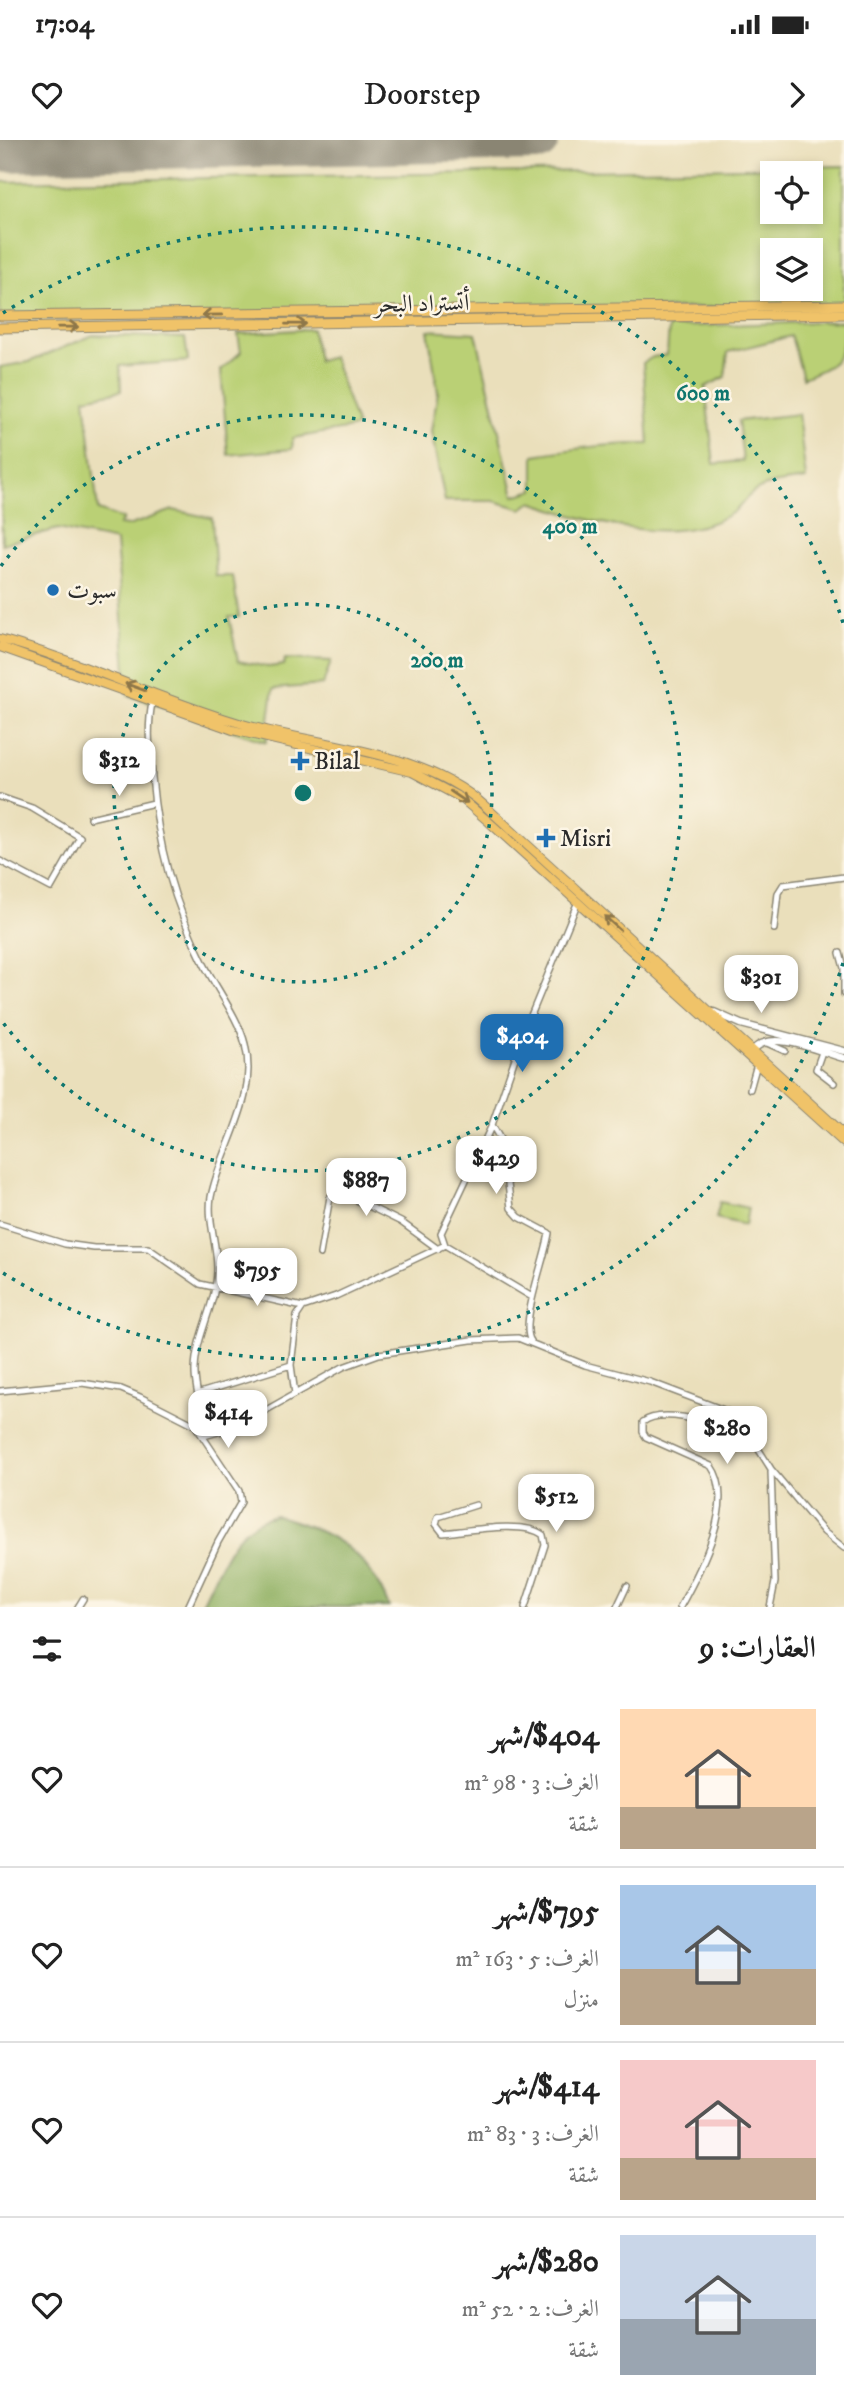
<!DOCTYPE html>
<html lang="ar">
<head>
<meta charset="utf-8">
<style>
	body { margin:0; font-family:"IM FELL DW Pica",Amiri,serif; background:#f2f2f2; color:#222; direction:rtl; height:100vh; display:flex; flex-direction:column; font-size:26px; white-space:nowrap }
	* { box-sizing:border-box; margin:0 }
	p { font-size:23px; color:#767676 }
	.icon { flex:none; width:38px; height:38px; fill:none; stroke:currentColor; stroke-width:2; stroke-linecap:round; stroke-linejoin:round }
	.map { position:relative; height:1467px; overflow:hidden; direction:ltr }
	.drawer { display:flex; flex-direction:column; background:#fff; flex:1 }
	.drawer>* { flex:none }
	.buttons { position:absolute; left:760px; top:21px; display:grid; gap:14px }
	.buttons a { display:grid; place-items:center; width:63px; height:63px; border-radius:0px; background:#fff; box-shadow:0 4px 10px #0003; font-size:35px }
	.price { position:absolute; translate:-50% -60px; padding:0 16px; border-radius:14px; background:#fff; color:#222; font-size:23px; line-height:46px; filter:drop-shadow(0 2px 4px #0008) }
	.price::after { content:''; position:absolute; left:50%; top:42px; width:21px; height:16px; margin-left:-10px; background:inherit; clip-path:polygon(0 0,100% 0,50% 100%) }
	.price.selected { background:#1f6fb2; color:#fff }
	ul { padding:0; list-style:none }
	li { display:flex; align-items:center; gap:21px; height:175px; padding:0 28px }
	li+li { border-top:2px solid #e0e0e0 }
	li span { display:grid; place-items:center; flex:none; width:196px; height:140px; border-radius:0px; color:#555 }
	li>.icon { margin-inline-start:auto }
	span .icon { width:84px; height:84px; fill:#fffc; stroke-width:1 }
	li b { font-size:30px }
	h2 { display:flex; justify-content:space-between; align-items:center; height:84px; padding:0 28px; font-size:30px }
	.status { display:flex; justify-content:space-between; align-items:center; height:49px; padding:0 35px; background:#fff; direction:ltr }
	.status svg { height:19px; fill:currentColor }
	header { display:flex; justify-content:space-between; align-items:center; height:91px; padding:0 28px; background:#fff; font-size:32px; font-weight:600 }
	.map>svg:first-child { display:block }
</style>
</head>
<body>
<div class="status"><b>17:04</b><svg viewBox="0 0 49 12"><path d="M0 12V9h3v3zM5 12V6h3v6zM10 12V3h3v9zM15 12V0h3v12zM26 1h20v11H26zM47 4h2v5h-2z"/></svg></div>
<header><svg class="icon" aria-label="forward" viewBox="0 0 24 24"><path d="M9 5l7 7-7 7"/></svg>Doorstep<svg class="icon" aria-label="heart" viewBox="0 0 24 24"><path d="M12 20l-8-8c-3-5 5-10 8-4 3-6 11-1 8 4z"/></svg></header>
<div class="map">
<svg width="844" height="1467" viewBox="0 0 844 1467">
	<rect width="100%" height="100%" fill="#fcf5e5"/>
	<filter id="ink" filterUnits="userSpaceOnUse"><feTurbulence type="fractalNoise" baseFrequency=".0143" numOctaves="2"/><feDisplacementMap in="SourceGraphic" scale="14" xChannelSelector="R" yChannelSelector="G"/><feConvolveMatrix kernelMatrix="1 2 1 2 8 2 1 2 1" color-interpolation-filters="sRGB"/></filter>
	<filter id="wash" filterUnits="userSpaceOnUse"><feTurbulence type="fractalNoise" baseFrequency=".00686" numOctaves="4" result="noise"/><feDisplacementMap in="SourceGraphic" scale="28" xChannelSelector="R" yChannelSelector="G"/><feGaussianBlur stdDeviation="1.57" result="paint"/><feColorMatrix in="noise" values="0 0 0 0 0 0 0 0 0 0 0 0 0 0 0 0 0 1.4 0 .05"/><feComposite in="paint" operator="in"/></filter>
	<g filter="url(#wash)">
		<rect width="100%" height="100%" fill="#eadfbb"/>
		<path fill="#bad075" stroke="#727e50" stroke-width="2" fill-rule="evenodd" d="M844 26V165L0 180V42ZM772 33H810V72H772ZM772 110H810V149H772Z
			M844 181C844 221 838 223 803 238L791 196 728 212 725 237 705 247 714 324 743 321 738 281 798 274 806 339C787 342 765 342 750 355 744 360 740 367 735 371 677 410 590 382 531 362L522 369 494 361H445L431 291 438 252 428 190 476 193 514 356 534 350V315C573 309 610 303 649 304L643 223 653 217 667 215 669 187Z
			M312 189 318 221 333 217 357 287 293 298 292 309 228 315 221 230 241 212 238 194Z
			M93 195 185 198 188 221 120 226 121 251 85 258 98 370 123 379 119 385 128 386 173 370 212 378 216 436H233L239 477H229L238 521 268 527 284 525 285 519 331 521 323 545 273 549 266 602 128 555 116 401 58 389 2 404 0 227 29 222Z
			M720 1062 748 1068 745 1085 716 1078Z"/>
		<path fill="#93b266" stroke="#5f6e48" stroke-width="2" d="M275 1375C331 1391 367 1410 389 1467H200C220 1431 229 1386 275 1375Z"/>
		<g fill="none" stroke-linecap="round" stroke-linejoin="round">
			<path stroke="#8a8573" stroke-width="18" d="M489 0 495 1
				M0 6 49 10"/>
			<path stroke="#8a8573" stroke-width="42" d="M0 11 538 0"/>
		</g>
	</g>
	<g filter="url(#ink)">
		<g fill="none" stroke-linecap="round" stroke-linejoin="round">
			<defs>
				<path id="minor" d="M152 563C147 588 150 612 152 637 158 707 173 762 204 824 216 848 239 879 245 904 259 959 221 1006 211 1057 207 1080 218 1107 217 1131 216 1165 196 1195 195 1229 194 1250 204 1262 195 1285
					M0 657 32 668 80 697 51 748 0 721
					M90 678 154 663
					M774 789 778 753 783 745 844 737
					M840 813 844 828
					M844 827V854
					M767 903 785 911
					M822 912 816 929 834 943
					M750 949 757 924
					M492 985 503 1004 511 1068 519 1077 549 1093C546 1116 519 1185 531 1201
					M0 1084 65 1104 94 1108H148L200 1144 303 1167
					M320 1114 330 1057 340 1052 401 1082 438 1109
					M532 1157 445 1105 441 1093 492 985 523 895 577 764
					M291 1225 295 1254
					M0 1251 82 1243 121 1249 140 1257 195 1285 239 1351 241 1362 218 1402 189 1465
					M200 1253 291 1225 297 1176 303 1167 336 1156 445 1105
					M204 1296 236 1287 343 1227 379 1214 471 1200 518 1198 585 1225 650 1242 737 1275 771 1329 824 1392 844 1408
					M476 1365 438 1377 436 1384 443 1393C466 1391 525 1380 543 1395L545 1405 525 1467
					M78 1467 83 1459
					M617 1467 627 1446
					M680 1467C700 1431 737 1362 711 1326L646 1297 643 1292V1282C664 1265 725 1288 750 1294
					M770 1467 775 1442 771 1331"/>
				<path id="tertiary" d="M714 872 741 884 844 911
					M754 909C773 889 820 912 844 918"/>
				<path id="trunk" d="M0 499C80 521 156 558 236 582 317 607 421 608 485 666L844 994
					M0 507 233 590 412 632 461 658 489 682 844 1003"/>
				<path id="motorway" d="M0 176 844 165
					M0 188 844 174"/>
			</defs>
			<use href="#minor" stroke="#8a8573" stroke-width="8"/>
			<use href="#tertiary" stroke="#8a8573" stroke-width="9"/>
			<use href="#trunk" stroke="#8a8573" stroke-width="10"/>
			<use href="#motorway" stroke="#8a8573" stroke-width="11"/>
			<use href="#minor" stroke="#fff" stroke-width="5"/>
			<use href="#tertiary" stroke="#fff" stroke-width="6"/>
			<use href="#trunk" stroke="#f0c369" stroke-width="8"/>
			<use href="#motorway" stroke="#f0c369" stroke-width="9"/>
		</g>
		<defs><path id="oneway-shaft" d="M-6 0H5M1.5-3L5.5 0L1.5 3" fill="none" stroke-width="1.6" stroke-linecap="round" stroke-linejoin="round" transform="scale(1.75)"/></defs>
		<g stroke="#8e774a">
			<use href="#oneway-shaft" transform="translate(212 175) rotate(179)"/>
			<use href="#oneway-shaft" transform="translate(296 184) rotate(-1)"/>
			<use href="#oneway-shaft" transform="translate(68 187) rotate(-1)"/>
			<use href="#oneway-shaft" transform="translate(135 547) rotate(-160)"/>
			<use href="#oneway-shaft" transform="translate(459 657) rotate(34)"/>
			<use href="#oneway-shaft" transform="translate(612 783) rotate(-138)"/>
		</g>
	</g>
	<g fill="none" stroke="#0f766e" stroke-width="3.5" stroke-dasharray="3.5 7">
		<circle cx="303" cy="653" r="189"/>
		<path d="M1 426A378 378 0 1 1 1 880"/>
		<path d="M843 823A566 566 0 0 1 3 1133M3 173A566 566 0 0 1 843 483"/>
	</g>
	<g fill="#1f6fb2" stroke="#fcf5e5" stroke-width="2.5">
		<circle cx="53" cy="450" r="7"/>
		<path d="M296.5 610.5h7v7h7v7h-7v7h-7v-7h-7v-7h7z"/>
		<path d="M542.5 687.5h7v7h7v7h-7v7h-7v-7h-7v-7h7z"/>
	</g>
	<g text-anchor="middle" stroke-width="5" stroke-linejoin="round" paint-order="stroke">
		<g font-size="24" fill="#2b2b2b" stroke="#fcf5e5">
			<text transform="translate(422 163) rotate(-1)" y="8">أتستراد البحر</text>
		</g>
		<g font-size="24" fill="#2b2b2b" stroke="#fcf5e5" text-anchor="start">
			<text x="67" y="458">سبوت</text>
			<text x="314" y="629">Bilal</text>
			<text x="560" y="706">Misri</text>
		</g>
	</g>
	<circle cx="303" cy="653" r="10" fill="#0f766e" stroke="#fcf5e5" stroke-width="3.5"/>
	<g font-size="21" text-anchor="middle" font-weight="bold" fill="#0f766e" stroke="#fcf5e5" stroke-width="5" stroke-linejoin="round" paint-order="stroke">
		<text x="703" y="260">600 m</text>
		<text x="570" y="393">400 m</text>
		<text x="437" y="527">200 m</text>
	</g>
</svg>
<div class="buttons">
<a><svg class="icon" aria-label="locate" viewBox="0 0 24 24"><circle cx="12" cy="12" r="6"/><path d="M12 2v4M12 18v4M2 12h4M18 12h4"/></svg></a>
<a><svg class="icon" aria-label="layers" viewBox="0 0 24 24"><path d="M12 4l9 5-9 5-9-5zM3 14l9 5 9-5"/></svg></a>
</div>
<b class="price" style="left:119px;top:658px">$312</b>
<b class="price" style="left:761px;top:875px">$301</b>
<b class="price selected" style="left:522px;top:934px">$404</b>
<b class="price" style="left:496px;top:1056px">$429</b>
<b class="price" style="left:366px;top:1078px">$887</b>
<b class="price" style="left:257px;top:1168px">$795</b>
<b class="price" style="left:228px;top:1310px">$414</b>
<b class="price" style="left:727px;top:1326px">$280</b>
<b class="price" style="left:556px;top:1394px">$512</b>
</div>
<section class="drawer">
<h2>العقارات: 9<svg class="icon" aria-label="filters" viewBox="0 0 24 24"><path d="M4 7h16M4 17h16"/><circle cx="9" cy="7" r="2"/><circle cx="15" cy="17" r="2"/></svg></h2>
<ul>
<li><span style="background:linear-gradient(#ffd9b3 70%,#b9a48a 0)"><svg class="icon" aria-label="home" viewBox="0 0 24 24"><path d="M3 11l9-7 9 7M6 9v11h12V9"/></svg></span><div><b>$404/شهر</b><p>الغرف: 3 · 98 m²</p><p>شقة</p></div><svg class="icon" aria-label="heart" viewBox="0 0 24 24"><path d="M12 20l-8-8c-3-5 5-10 8-4 3-6 11-1 8 4z"/></svg></li>
<li><span style="background:linear-gradient(#a9c7e8 60%,#b9a48a 0)"><svg class="icon" aria-label="home" viewBox="0 0 24 24"><path d="M3 11l9-7 9 7M6 9v11h12V9"/></svg></span><div><b>$795/شهر</b><p>الغرف: 5 · 163 m²</p><p>منزل</p></div><svg class="icon" aria-label="heart" viewBox="0 0 24 24"><path d="M12 20l-8-8c-3-5 5-10 8-4 3-6 11-1 8 4z"/></svg></li>
<li><span style="background:linear-gradient(#f6c9c9 70%,#b9a48a 0)"><svg class="icon" aria-label="home" viewBox="0 0 24 24"><path d="M3 11l9-7 9 7M6 9v11h12V9"/></svg></span><div><b>$414/شهر</b><p>الغرف: 3 · 83 m²</p><p>شقة</p></div><svg class="icon" aria-label="heart" viewBox="0 0 24 24"><path d="M12 20l-8-8c-3-5 5-10 8-4 3-6 11-1 8 4z"/></svg></li>
<li><span style="background:linear-gradient(#c9d6e8 60%,#9aa5b1 0)"><svg class="icon" aria-label="home" viewBox="0 0 24 24"><path d="M3 11l9-7 9 7M6 9v11h12V9"/></svg></span><div><b>$280/شهر</b><p>الغرف: 2 · 52 m²</p><p>شقة</p></div><svg class="icon" aria-label="heart" viewBox="0 0 24 24"><path d="M12 20l-8-8c-3-5 5-10 8-4 3-6 11-1 8 4z"/></svg></li>
</ul>
</section>
</body>
</html>
